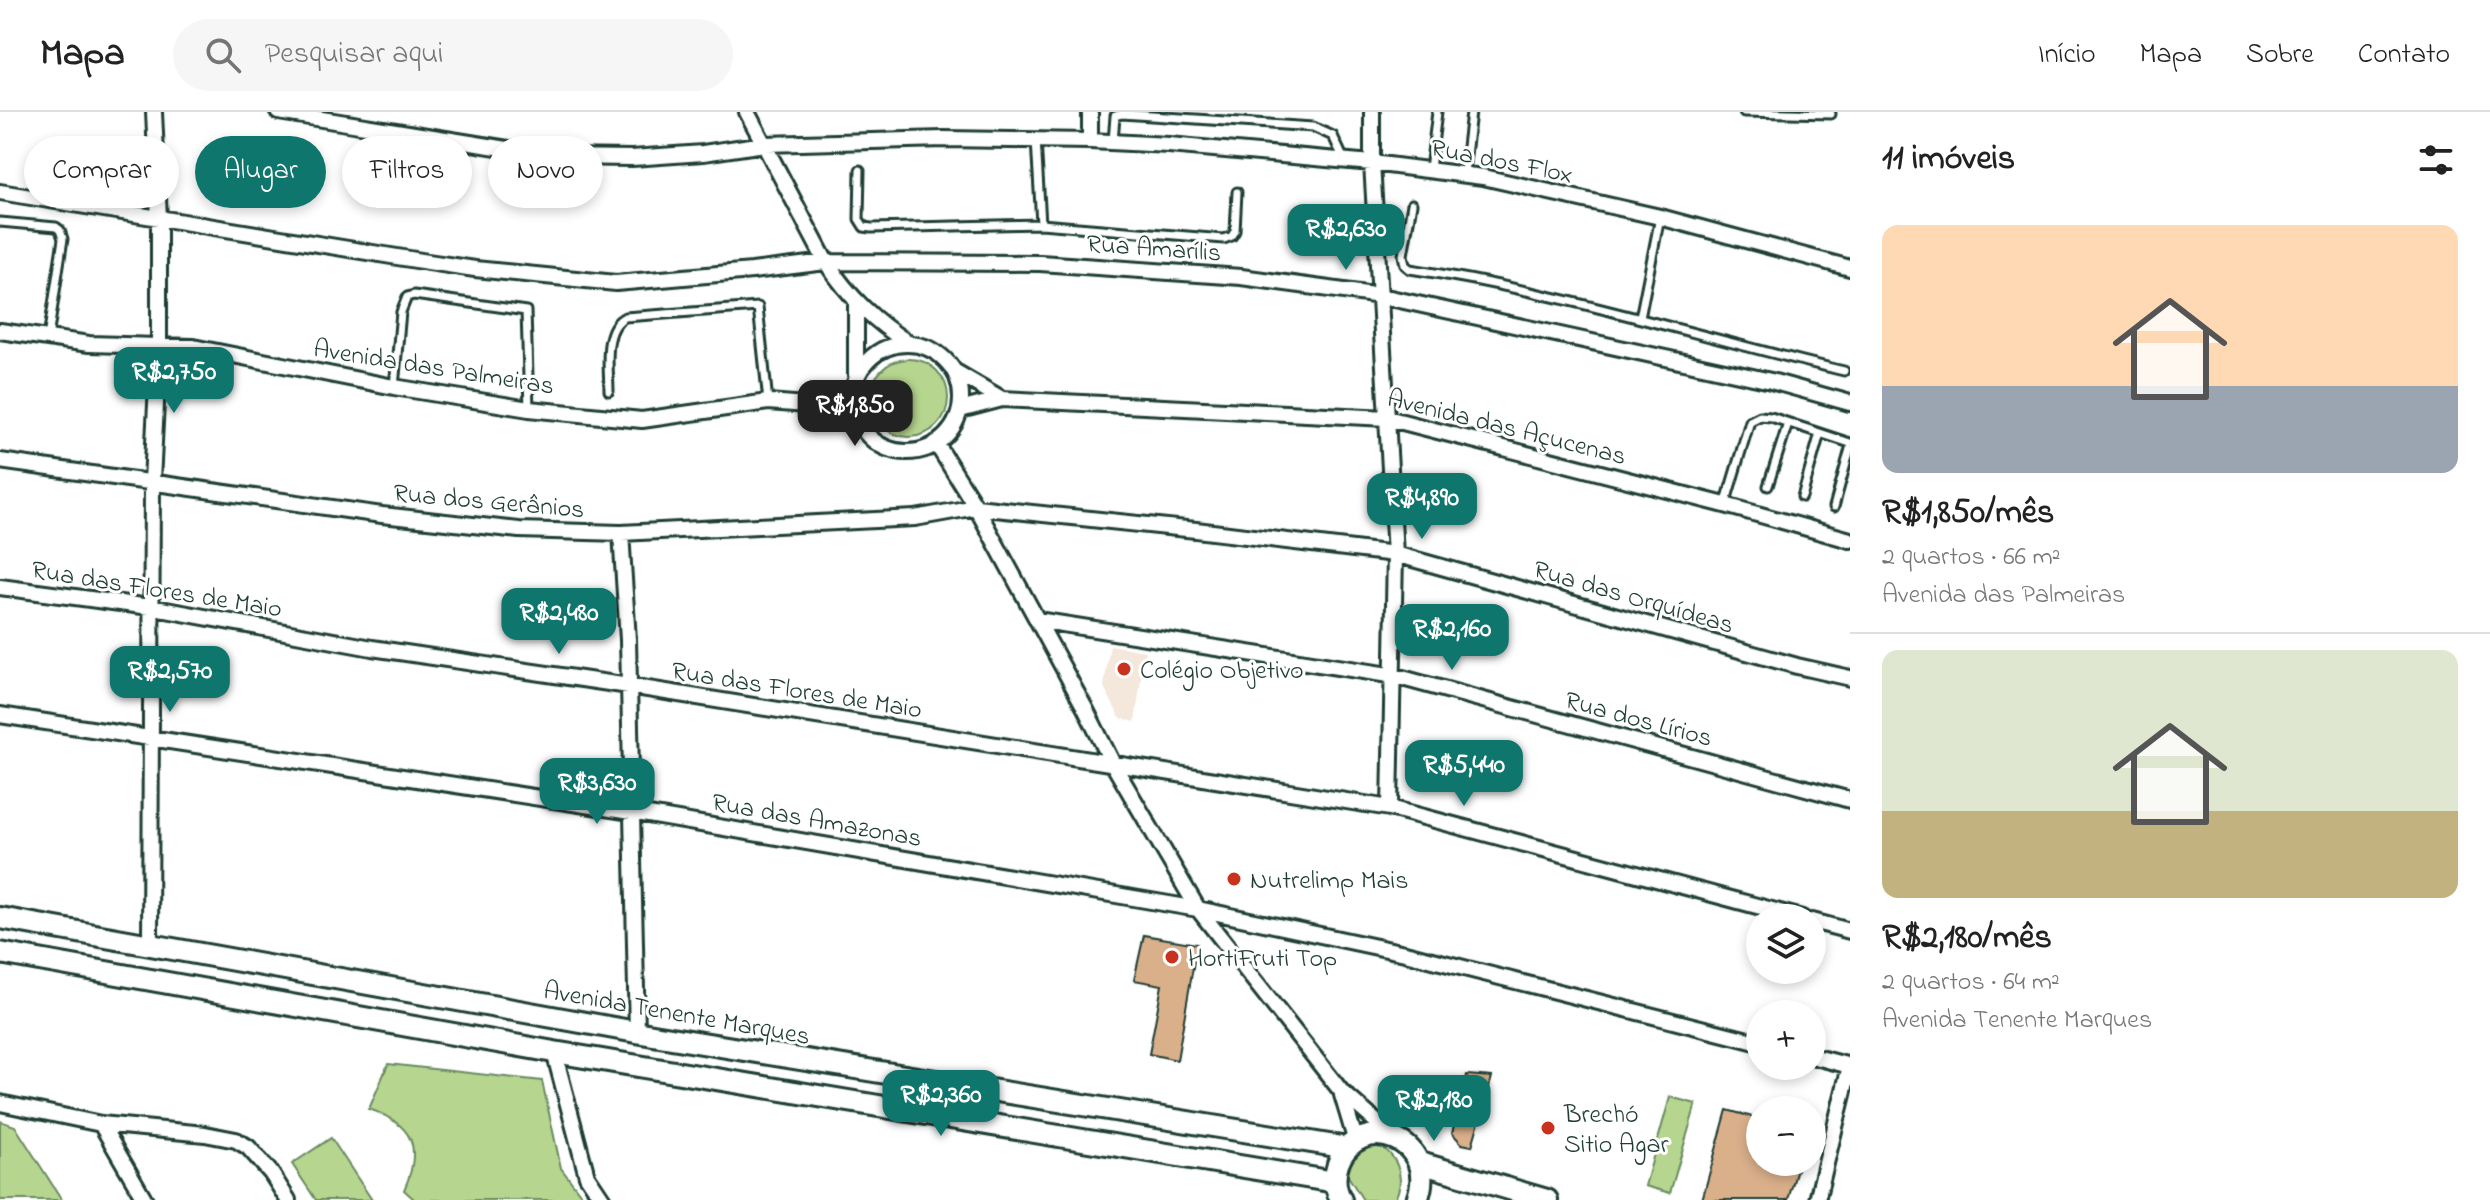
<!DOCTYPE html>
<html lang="pt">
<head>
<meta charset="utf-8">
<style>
	body { margin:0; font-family:"Indie Flower",sans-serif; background:#f6f6f6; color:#222; height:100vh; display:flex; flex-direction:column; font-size:30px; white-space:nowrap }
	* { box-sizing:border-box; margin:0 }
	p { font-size:26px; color:#767676 }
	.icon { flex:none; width:44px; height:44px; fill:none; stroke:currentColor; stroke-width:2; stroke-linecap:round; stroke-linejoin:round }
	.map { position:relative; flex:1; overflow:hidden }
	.drawer { display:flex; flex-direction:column; background:#fff; width:640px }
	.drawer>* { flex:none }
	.top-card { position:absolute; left:24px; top:24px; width:760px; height:72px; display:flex; gap:16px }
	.controls { position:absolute; left:1746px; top:792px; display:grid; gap:16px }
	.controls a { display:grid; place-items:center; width:80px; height:80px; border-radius:50%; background:#fff; box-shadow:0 4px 12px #0003; font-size:40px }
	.price { position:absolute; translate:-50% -68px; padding:0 18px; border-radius:16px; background:#0f766e; color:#fff; font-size:26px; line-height:52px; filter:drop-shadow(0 2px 4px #0008) }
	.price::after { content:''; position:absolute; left:50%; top:48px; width:24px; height:18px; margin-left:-12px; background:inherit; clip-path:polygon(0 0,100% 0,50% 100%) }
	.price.on { background:#222; color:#fff }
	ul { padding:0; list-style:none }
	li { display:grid; align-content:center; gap:16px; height:424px; padding:0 32px }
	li+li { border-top:2px solid #e0e0e0 }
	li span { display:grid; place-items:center; height:248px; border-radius:16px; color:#555 }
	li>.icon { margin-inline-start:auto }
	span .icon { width:144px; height:144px; fill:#fffc; stroke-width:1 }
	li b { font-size:34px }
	h2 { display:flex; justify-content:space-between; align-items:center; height:96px; padding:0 32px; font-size:34px }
	.pill { padding:0 28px; border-radius:36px; background:#fff; box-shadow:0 4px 12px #0003; font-size:28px; line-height:72px }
	.pill.on { background:#0f766e; color:#fff }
	header { display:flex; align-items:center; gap:48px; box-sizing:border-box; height:112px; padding:0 40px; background:#fff; border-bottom:2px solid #e0e0e0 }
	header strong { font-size:38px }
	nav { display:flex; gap:44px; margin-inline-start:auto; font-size:28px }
	.search { width:560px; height:72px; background:#f6f6f6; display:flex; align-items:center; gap:20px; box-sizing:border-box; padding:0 28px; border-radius:44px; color:#767676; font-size:30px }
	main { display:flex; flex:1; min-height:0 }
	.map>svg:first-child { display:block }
</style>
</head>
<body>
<header>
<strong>Mapa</strong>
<div class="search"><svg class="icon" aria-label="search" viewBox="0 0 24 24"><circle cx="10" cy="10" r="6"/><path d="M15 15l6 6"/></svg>Pesquisar aqui</div>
<nav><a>Início</a><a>Mapa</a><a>Sobre</a><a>Contato</a></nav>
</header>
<main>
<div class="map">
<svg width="1850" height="1088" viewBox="0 0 1850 1088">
	<rect width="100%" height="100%" fill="#fff"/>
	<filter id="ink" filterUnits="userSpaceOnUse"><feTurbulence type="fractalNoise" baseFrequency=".0125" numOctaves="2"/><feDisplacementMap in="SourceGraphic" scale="16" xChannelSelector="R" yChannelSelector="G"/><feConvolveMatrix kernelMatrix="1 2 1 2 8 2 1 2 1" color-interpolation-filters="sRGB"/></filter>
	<g filter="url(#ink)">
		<path fill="#f4e7dc" d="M1110 533 1145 539 1135 610 1120 606 1104 575Z"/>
		<path fill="#b6d68f" stroke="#6a8a62" stroke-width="2" d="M870 286a39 39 0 1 1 78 0a39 39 0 1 1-78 0Z
			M388 952 542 969 561 1056 585 1088H415L404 1078C423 1035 413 1012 369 997Z
			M1670 985 1696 992 1670 1081 1645 1074Z
			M0 1009 15 1014 62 1088H0Z
			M331 1026 372 1088H316L292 1052Z
			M1370 1031C1396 1036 1408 1066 1394 1088H1363L1346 1061 1352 1044Z"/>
		<path fill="#dab08b" stroke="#1f3d34" stroke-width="2" d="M1144 823 1197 832 1177 948 1149 942 1162 873 1134 868Z
			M1467 963 1492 965 1472 1034 1462 1032 1452 1021Z
			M1727 998 1760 1007V1050H1799L1788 1088H1702Z"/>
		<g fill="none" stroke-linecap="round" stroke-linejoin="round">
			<defs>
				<path id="service" d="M1744 0 1831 2
					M1036 28 1041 112
					M1113 30 1115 4 1122 2 1313 15 1333 24 1344 48
					M1430 57 1437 0
					M860 58 859 107 864 115 871 116 1041 112 1224 127 1232 124 1235 119 1237 80
					M1464 61 1471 0
					M1412 92 1403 143 1405 153 1410 157C1557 179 1699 225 1844 259
					M0 110 56 115 60 118 63 127 48 226
					M1640 206 1660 105
					M394 275 401 200 407 185 414 183 526 199 529 297
					M609 279C609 258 602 216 625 205L758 195 768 290
					M1768 374 1788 311
					M1802 385 1820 321
					M1725 393 1750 309 1760 304 1771 305 1850 331
					M1834 395 1850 337"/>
				<path id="minor" d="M278 0 558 45 632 46 703 41 765 32 944 27 1090 29 1169 33 1372 51 1483 65 1660 105 1850 156
					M747 0 826 150C849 185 875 210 910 232
					M1090 0V29
					M1372 0V51L1395 442 1390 696
					M0 80 428 150 475 157 616 171 752 159 826 150 1040 151 1241 165 1381 184 1771 269 1850 291
					M0 219 89 232 193 235 394 275 529 297 642 308 768 290 807 293 859 310
					M853 286a54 54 0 1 1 108 0a54 54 0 1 1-108 0Z
					M954 259 1002 287
					M856 263V191
					M960 298 1002 287 1387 306 1725 393 1850 428
					M936 331 976 395 1086 598 1113 652 1198 797 1341 979 1395 1026
					M0 349 382 403 519 418 621 421 915 406 976 395 1196 418 1395 442 1797 554 1850 566
					M621 421 628 528 637 920
					M0 475 150 495 372 536 629 574 1390 696 1802 806
					M1037 508 1395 564 1850 688
					M0 603 631 700 1198 797 1405 841 1760 931
					M1812 809 1850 819
					M150 834 152 369 159 234V107L154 0
					M554 940 587 1064 603 1088
					M1812 944 1850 954
					M1342 983 1356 1030
					M0 991 101 1012 205 1022 236 1028 248 1035 271 1061 288 1088
					M101 1012 145 1088
					M1817 1088 1850 954"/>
				<path id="secondary" d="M0 806 653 923 1348 1036
					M0 841 554 940 1335 1070
					M1420 1051 1547 1088
					M1341 1088C1335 1077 1334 1064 1338 1052 1358 997 1441 1027 1417 1088"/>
			</defs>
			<use href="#service" stroke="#1f3d34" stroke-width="13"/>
			<use href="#minor" stroke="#1f3d34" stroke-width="20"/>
			<use href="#secondary" stroke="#1f3d34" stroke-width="26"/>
			<use href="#service" stroke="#fff" stroke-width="7"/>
			<use href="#minor" stroke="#fff" stroke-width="14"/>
			<use href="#secondary" stroke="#fff" stroke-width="20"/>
		</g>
	</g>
	<g fill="#c8321e" stroke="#fff" stroke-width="3">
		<circle cx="1124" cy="557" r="8"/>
		<circle cx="1234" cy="767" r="8"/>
		<circle cx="1172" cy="845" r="8"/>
		<circle cx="1548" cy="1016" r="8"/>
	</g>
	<g text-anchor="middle" stroke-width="6" stroke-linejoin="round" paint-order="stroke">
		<g font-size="26" fill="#1f3d34" stroke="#fff">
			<text transform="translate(1502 48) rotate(11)" y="9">Rua dos Flox</text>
			<text transform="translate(1154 135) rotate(4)" y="9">Rua Amarílis</text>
			<text transform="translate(434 254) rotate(9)" y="9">Avenida das Palmeiras</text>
			<text transform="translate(1507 314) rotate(14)" y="9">Avenida das Açucenas</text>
			<text transform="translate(489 388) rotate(5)" y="9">Rua dos Gerânios</text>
			<text transform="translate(157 476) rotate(9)" y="9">Rua das Flores de Maio</text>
			<text transform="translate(1634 484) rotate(16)" y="9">Rua das Orquídeas</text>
			<text transform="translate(797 577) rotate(9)" y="9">Rua das Flores de Maio</text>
			<text transform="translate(1639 606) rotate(15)" y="9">Rua dos Lírios</text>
			<text transform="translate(817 707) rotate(10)" y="9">Rua das Amazonas</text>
			<text transform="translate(677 900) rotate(10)" y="9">Avenida Tenente Marques</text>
		</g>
		<g font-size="26" fill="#1f3d34" stroke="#fff" text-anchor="start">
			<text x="1140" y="566">Colégio Objetivo</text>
			<text x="1250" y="776">Nutrelimp Mais</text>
			<text x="1188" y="854">HortiFruti Top</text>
			<text x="1564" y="1010">Brechó<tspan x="1564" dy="30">Sitio Agar</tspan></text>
		</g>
	</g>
</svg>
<div class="controls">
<a><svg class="icon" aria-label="layers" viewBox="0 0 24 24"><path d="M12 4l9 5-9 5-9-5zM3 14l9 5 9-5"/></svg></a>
<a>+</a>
<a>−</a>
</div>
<b class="price" style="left:1346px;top:160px">R$2,630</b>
<b class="price" style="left:174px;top:303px">R$2,750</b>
<b class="price on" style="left:855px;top:336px">R$1,850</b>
<b class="price" style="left:1422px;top:429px">R$4,890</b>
<b class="price" style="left:559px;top:544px">R$2,480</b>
<b class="price" style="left:1452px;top:560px">R$2,160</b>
<b class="price" style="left:170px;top:602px">R$2,570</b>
<b class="price" style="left:1464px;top:696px">R$5,440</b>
<b class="price" style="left:597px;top:714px">R$3,630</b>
<b class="price" style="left:941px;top:1026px">R$2,360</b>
<b class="price" style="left:1434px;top:1031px">R$2,180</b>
<div class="top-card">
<a class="pill">Comprar</a>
<a class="pill on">Alugar</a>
<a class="pill">Filtros</a>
<a class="pill">Novo</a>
</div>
</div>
<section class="drawer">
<h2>11 imóveis<svg class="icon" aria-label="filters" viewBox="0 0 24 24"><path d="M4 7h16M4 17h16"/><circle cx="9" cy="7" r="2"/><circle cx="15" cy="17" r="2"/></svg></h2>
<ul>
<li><span style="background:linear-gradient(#ffd9b3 65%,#9aa5b1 0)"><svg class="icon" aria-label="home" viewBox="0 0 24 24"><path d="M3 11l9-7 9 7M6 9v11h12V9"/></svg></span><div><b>R$1,850/mês</b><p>2 quartos · 66 m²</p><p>Avenida das Palmeiras</p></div></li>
<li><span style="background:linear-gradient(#dfe7d0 65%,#c2b280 0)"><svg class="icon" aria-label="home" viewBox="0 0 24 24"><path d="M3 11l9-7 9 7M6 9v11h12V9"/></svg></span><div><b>R$2,180/mês</b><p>2 quartos · 64 m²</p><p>Avenida Tenente Marques</p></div></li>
</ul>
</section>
</main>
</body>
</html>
